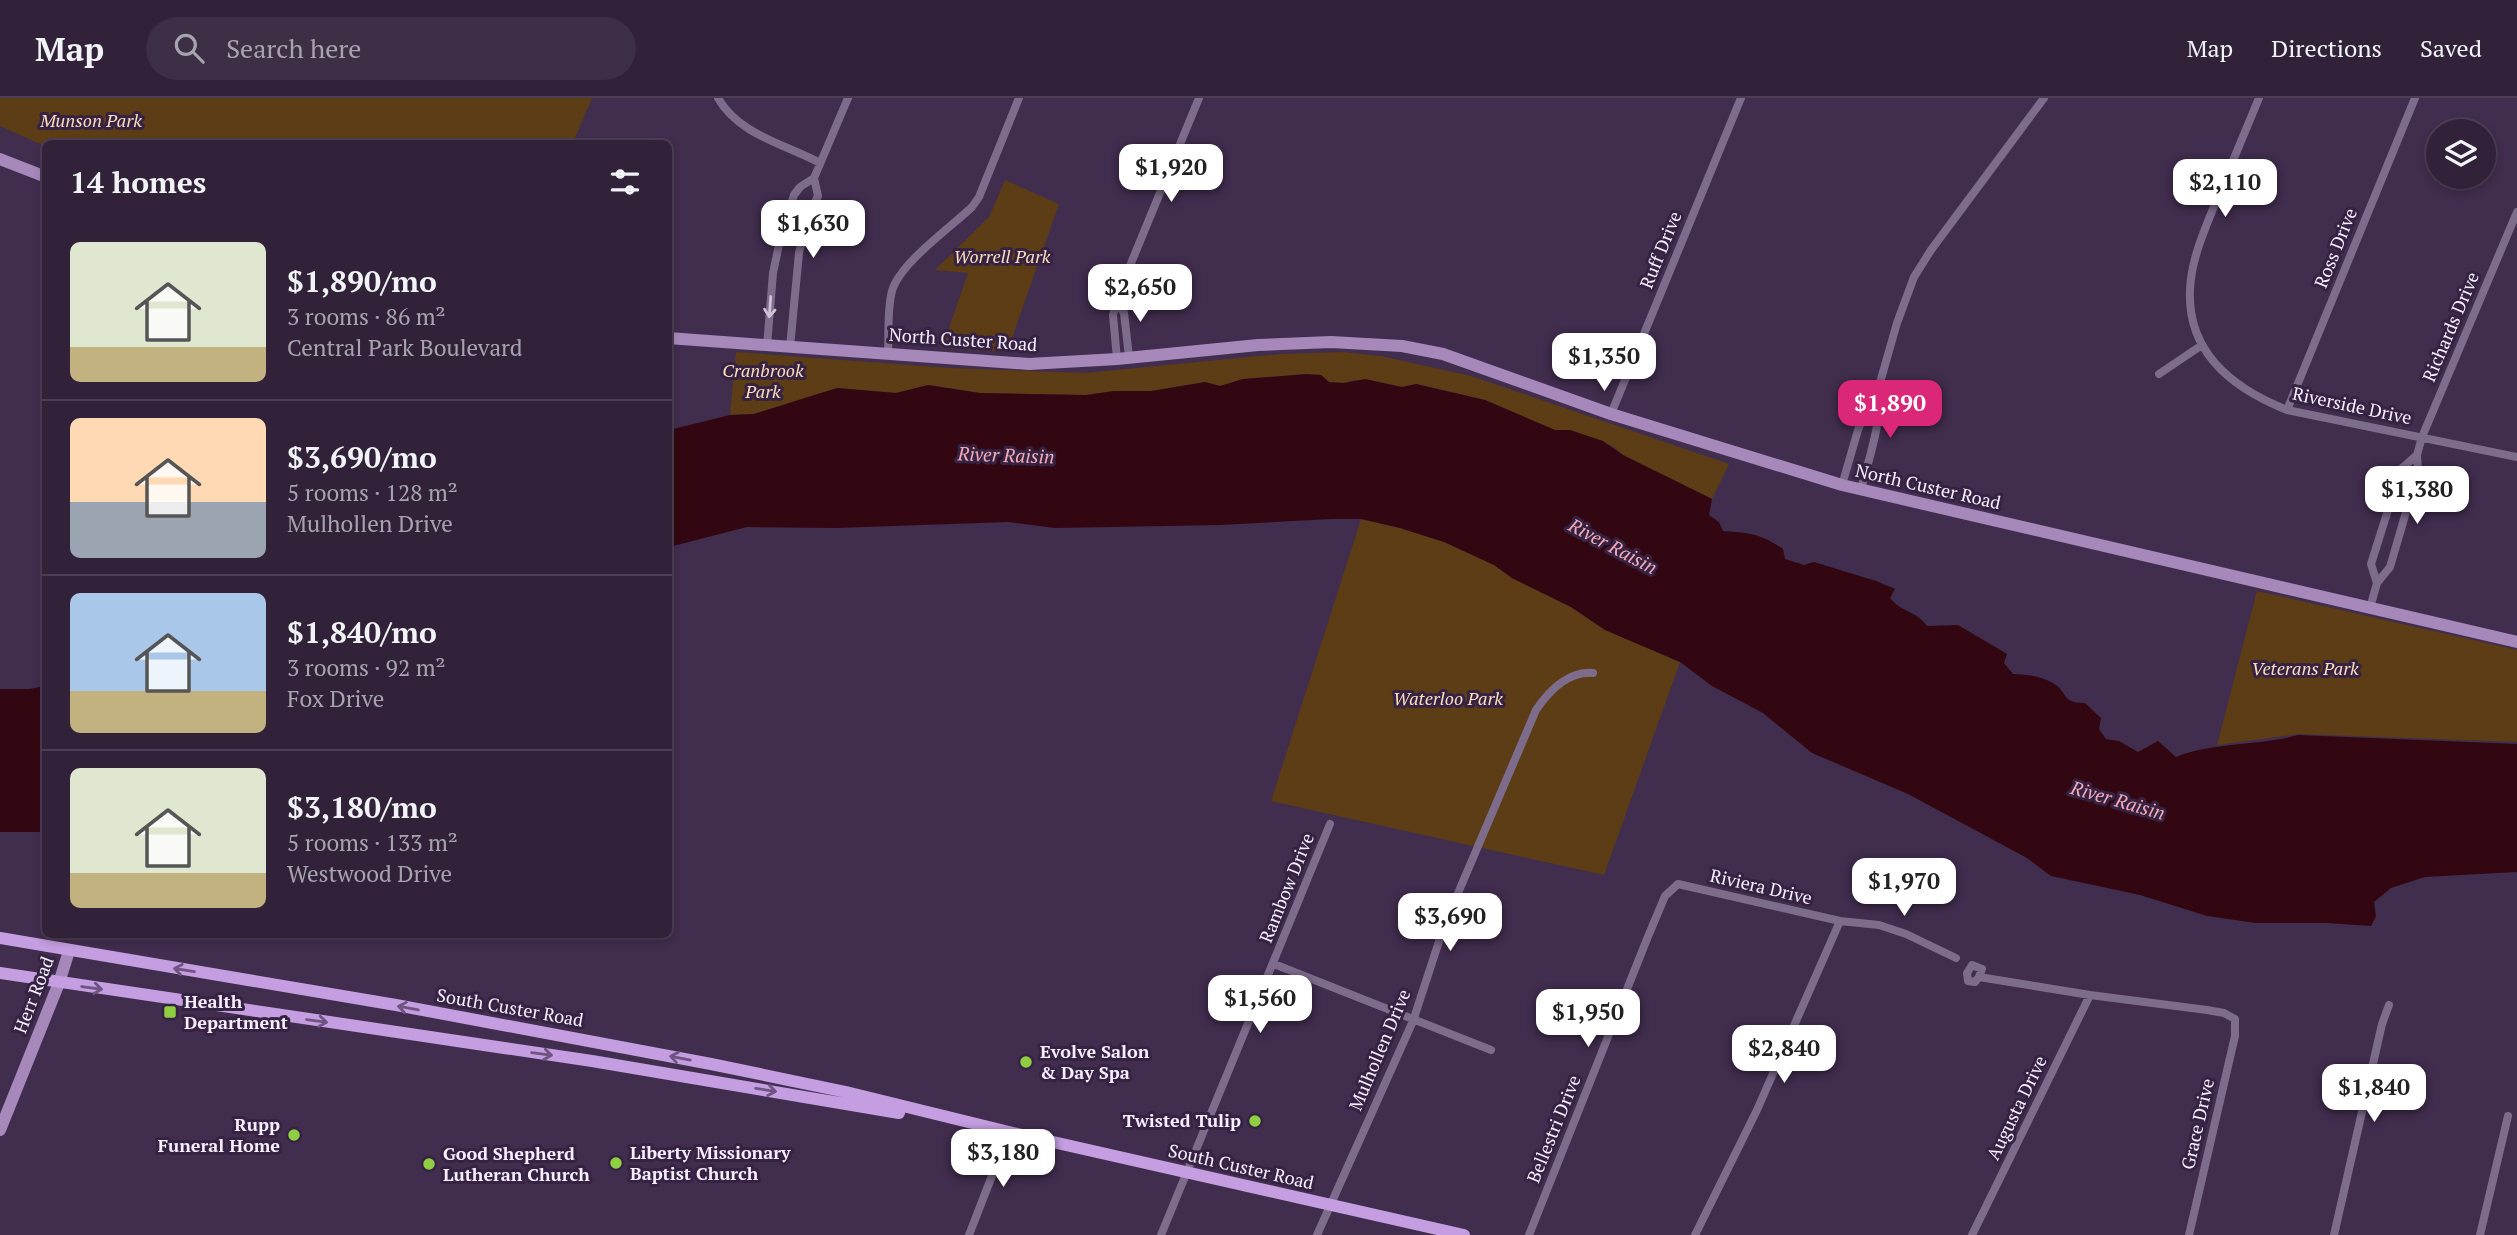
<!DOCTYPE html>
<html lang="en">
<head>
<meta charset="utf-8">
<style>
	body { margin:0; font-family:"PT Serif",serif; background:#3d2f45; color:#f1f3f6; height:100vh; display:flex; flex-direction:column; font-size:26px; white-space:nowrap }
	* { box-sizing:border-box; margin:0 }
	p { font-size:23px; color:#a8a4af }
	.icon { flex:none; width:38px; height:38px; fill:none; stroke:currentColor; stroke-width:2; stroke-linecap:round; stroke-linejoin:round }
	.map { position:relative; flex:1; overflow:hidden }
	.details { position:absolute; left:42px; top:42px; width:630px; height:798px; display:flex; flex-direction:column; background:#31223a; border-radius:10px; box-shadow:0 4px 10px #0003,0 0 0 2px #4c3f54 }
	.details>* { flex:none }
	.buttons { position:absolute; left:2426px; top:21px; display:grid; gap:14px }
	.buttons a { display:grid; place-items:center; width:70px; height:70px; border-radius:50%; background:#31223a; box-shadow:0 4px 10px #0003,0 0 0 2px #4c3f54; font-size:35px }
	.price { position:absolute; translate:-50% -60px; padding:0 16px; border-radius:14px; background:#fff; color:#222; font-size:23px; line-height:46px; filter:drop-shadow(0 2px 4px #0008) }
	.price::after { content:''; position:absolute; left:50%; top:42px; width:21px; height:16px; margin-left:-10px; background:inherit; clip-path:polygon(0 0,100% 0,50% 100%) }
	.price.on { background:#db2777; color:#fff }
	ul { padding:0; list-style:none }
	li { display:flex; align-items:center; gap:21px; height:175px; padding:0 28px }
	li+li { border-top:2px solid #4c3f54 }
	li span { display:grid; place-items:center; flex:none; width:196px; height:140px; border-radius:10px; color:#555 }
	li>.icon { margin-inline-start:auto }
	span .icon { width:84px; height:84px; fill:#fffc; stroke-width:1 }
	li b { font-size:30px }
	h2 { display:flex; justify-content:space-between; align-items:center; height:84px; padding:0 28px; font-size:30px }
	header { display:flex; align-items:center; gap:42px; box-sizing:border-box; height:98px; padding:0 35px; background:#31223a; border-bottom:2px solid #4c3f54 }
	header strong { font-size:33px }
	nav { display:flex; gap:38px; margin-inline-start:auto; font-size:24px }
	.search { width:490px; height:63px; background:#3d2f45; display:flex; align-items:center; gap:18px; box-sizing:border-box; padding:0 24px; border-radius:38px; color:#a8a4af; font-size:26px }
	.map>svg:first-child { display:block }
</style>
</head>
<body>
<header>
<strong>Map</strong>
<div class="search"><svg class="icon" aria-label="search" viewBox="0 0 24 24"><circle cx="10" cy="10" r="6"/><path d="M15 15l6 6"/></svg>Search here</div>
<nav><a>Map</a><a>Directions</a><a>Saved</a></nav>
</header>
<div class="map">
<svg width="2517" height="1137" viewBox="0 0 2517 1137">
	<rect width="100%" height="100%" fill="#412d4e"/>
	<path fill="#5c3d15" d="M0 0H592L573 45 46 46 45 48 0 28Z
		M1005 82 1059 106 1007 254 942 250 968 175 935 172 989 119Z
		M736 254 950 270 1085 275 1281 256 1343 254 1381 258 1471 278 1729 366 1712 401 1623 357 1614 349 1570 332H1555L1485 302 1417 286 1402 289 1354 282 1344 285 1329 284 1321 277 1307 276 1243 281 1220 288 1205 284 1151 293H1114L1086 297 980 295 929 287 896 295 837 290 754 316 730 317Z
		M1361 421 1400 430 1444 444 1494 467 1512 480 1571 509 1605 532 1680 564 1604 777 1271 703Z
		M2257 493 2517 552V644L2299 636 2217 647Z"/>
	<path fill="#330712" d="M1307 276 1321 277 1329 284 1344 285 1365 281 1402 289 1416 286 1485 302 1555 332H1570L1603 343 1623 357 1712 401 1709 417 1719 424 1723 433C1750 435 1759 435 1783 451L1785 461 1804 467 1814 464 1876 483 1895 491 1890 500C1902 515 1914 511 1927 528L1958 527 2007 556 2004 565 2013 576C2028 577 2039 577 2053 585 2068 593 2060 605 2085 605L2101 620 2099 631 2106 641 2119 643 2138 654 2158 643 2176 659C2213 644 2259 648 2298 637L2517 646V774L2425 779 2391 790 2374 804 2376 818 2371 828 2327 825H2256L2207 818 2140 797 2051 778 2027 760 1908 696 1812 655 1763 615 1712 588 1680 564 1605 532 1571 509 1512 480 1494 467 1444 444 1400 430 1361 421H1331L1221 427 1055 430 1008 424 836 430 747 429 669 449V332L730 317 754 316 837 290 896 295 928 287 980 295 1086 297 1114 293H1151L1205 284 1220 288 1243 281Z
		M45 588V734H0V591H29Z"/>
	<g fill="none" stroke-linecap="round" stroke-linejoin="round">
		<path stroke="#7e6c8c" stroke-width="8" d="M718 0C739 37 785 46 820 65
			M2259 0C2246 31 2233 63 2220 94 2208 124 2191 159 2190 192 2187 256 2234 291 2287 312L2517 359
			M1117 204 1124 215 1129 259
			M767 248 773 175 781 137 794 97 800 89 814 80
			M790 249 799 155 809 116 818 98 814 80 848 0
			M888 254C889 235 887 212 892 193 900 165 950 130 972 109L979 99 1019 0
			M1117 261 1113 217 1120 192 1199 0
			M2159 276 2202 247
			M2287 312 2415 0
			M1611 316 1741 0
			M1842 387 1858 332 1869 304 1879 288 1897 225 1914 179 1931 152 2044 0
			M1861 391C1870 357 1882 324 1879 288
			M2377 485 2371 466 2401 371 2417 357
			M2370 510 2377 485 2390 469 2418 373 2417 357 2422 339 2517 114
			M1274 866 1491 952
			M1979 879 1975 884 1968 883 1967 875 1972 867 1982 871 1979 879 2090 897 2207 912 2224 915 2235 921V938L2189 1137
			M969 1137 1009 1034
			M1161 1137 1330 726
			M1317 1137 1413 923 1444 828 1536 612C1549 593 1568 573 1593 575
			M1529 1137 1647 841 1665 798 1678 786 1840 823 1879 827 1906 836 1956 860
			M1695 1137 1757 1012 1840 823
			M1972 1137 2090 897
			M2334 1137 2382 926 2389 907
			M2480 1137 2508 1018"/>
		<path stroke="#a688bb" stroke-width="12" d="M0 61 46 79
			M668 240 1029 266 1117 261 1258 247 1331 244 1402 248 1443 256 1611 316 1842 387 2517 544
			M0 1032 59 885 69 853"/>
		<path stroke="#c49ee0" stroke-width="12" d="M0 840 396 907 711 966 846 994 1009 1034 1464 1137
			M0 875 592 963 899 1015"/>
	</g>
	<defs><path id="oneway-shaft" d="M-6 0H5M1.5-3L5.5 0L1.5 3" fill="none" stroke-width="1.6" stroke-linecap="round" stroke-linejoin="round" transform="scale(1.75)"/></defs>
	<use stroke="#cdc0d7" href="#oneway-shaft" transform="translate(770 209) rotate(94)"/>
	<g stroke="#6f5482">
		<use href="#oneway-shaft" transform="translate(184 872) rotate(-171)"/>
		<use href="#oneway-shaft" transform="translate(92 890) rotate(8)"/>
		<use href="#oneway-shaft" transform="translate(408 910) rotate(-170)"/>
		<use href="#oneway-shaft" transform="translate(317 923) rotate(8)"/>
		<use href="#oneway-shaft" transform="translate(542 956) rotate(8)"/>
		<use href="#oneway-shaft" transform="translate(680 960) rotate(-169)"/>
		<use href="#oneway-shaft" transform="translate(766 992) rotate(9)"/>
	</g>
	<g fill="#8fcd41" stroke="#362343" stroke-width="2.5">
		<rect x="163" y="907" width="14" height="14" rx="3.5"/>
		<circle cx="1026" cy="964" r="7"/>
		<circle cx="1255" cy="1023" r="7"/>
		<circle cx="294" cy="1037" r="7"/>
		<circle cx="616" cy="1065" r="7"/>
		<circle cx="429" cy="1066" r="7"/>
	</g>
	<g text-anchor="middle" stroke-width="6" stroke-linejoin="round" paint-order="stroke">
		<g font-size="18" font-style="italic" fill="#fedeba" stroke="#362343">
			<text x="91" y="29">Munson Park</text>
			<text x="1002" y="165">Worrell Park</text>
			<text x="763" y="279">Cranbrook<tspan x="763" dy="21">Park</tspan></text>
			<text x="2305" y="577">Veterans Park</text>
			<text x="1448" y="607">Waterloo Park</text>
		</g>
		<g font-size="18" fill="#f7eeff" stroke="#362343">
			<text transform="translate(2336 150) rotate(-68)" y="6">Ross Drive</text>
			<text transform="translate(1661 152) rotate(-68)" y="6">Ruff Drive</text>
			<text transform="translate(2451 229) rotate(-67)" y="6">Richards Drive</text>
			<text transform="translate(963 242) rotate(4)" y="6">North Custer Road</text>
			<text transform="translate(2352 308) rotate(12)" y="6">Riverside Drive</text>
			<text transform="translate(1928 389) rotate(13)" y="6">North Custer Road</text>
			<text transform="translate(1761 789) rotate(13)" y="6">Riviera Drive</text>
			<text transform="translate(1287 790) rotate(-68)" y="6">Rambow Drive</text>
			<text transform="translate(34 897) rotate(-69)" y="6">Herr Road</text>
			<text transform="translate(510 910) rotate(10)" y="6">South Custer Road</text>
			<text transform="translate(1380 952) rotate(-67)" y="6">Mulhollen Drive</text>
			<text transform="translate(2017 1010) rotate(-64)" y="6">Augusta Drive</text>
			<text transform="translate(2198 1026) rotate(-77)" y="6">Grace Drive</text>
			<text transform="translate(1554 1031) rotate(-68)" y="6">Bellestri Drive</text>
			<text transform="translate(1241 1069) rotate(13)" y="6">South Custer Road</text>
		</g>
		<g font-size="18" font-weight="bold" fill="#f7eeff" stroke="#362343" text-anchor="start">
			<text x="184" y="910">Health<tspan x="184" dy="21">Department</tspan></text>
			<text x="1040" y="960">Evolve Salon<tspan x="1040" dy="21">&amp; Day Spa</tspan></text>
			<text x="1241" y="1029" text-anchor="end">Twisted Tulip</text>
			<text x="280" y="1033" text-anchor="end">Rupp<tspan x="280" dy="21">Funeral Home</tspan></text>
			<text x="630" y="1061">Liberty Missionary<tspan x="630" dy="21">Baptist Church</tspan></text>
			<text x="443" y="1062">Good Shepherd<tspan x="443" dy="21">Lutheran Church</tspan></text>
		</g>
		<g font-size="19" font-style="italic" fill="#f5abb5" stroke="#362343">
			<text transform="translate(1006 357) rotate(2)" y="7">River Raisin</text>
			<text transform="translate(1613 448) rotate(28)" y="7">River Raisin</text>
			<text transform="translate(2118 702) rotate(16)" y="7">River Raisin</text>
		</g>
	</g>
</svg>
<div class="buttons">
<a><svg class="icon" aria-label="layers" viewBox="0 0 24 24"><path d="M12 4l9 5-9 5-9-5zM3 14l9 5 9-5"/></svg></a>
</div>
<b class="price" style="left:1171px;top:106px">$1,920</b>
<b class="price" style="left:2225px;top:121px">$2,110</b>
<b class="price" style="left:813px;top:162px">$1,630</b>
<b class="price" style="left:1140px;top:226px">$2,650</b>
<b class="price" style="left:1604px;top:295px">$1,350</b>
<b class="price on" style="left:1890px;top:342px">$1,890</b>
<b class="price" style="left:2417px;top:428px">$1,380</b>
<b class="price" style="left:1904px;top:820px">$1,970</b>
<b class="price" style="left:1450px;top:855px">$3,690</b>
<b class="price" style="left:1260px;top:937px">$1,560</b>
<b class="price" style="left:1588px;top:951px">$1,950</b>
<b class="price" style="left:1784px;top:987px">$2,840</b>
<b class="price" style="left:2374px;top:1026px">$1,840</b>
<b class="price" style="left:1003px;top:1091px">$3,180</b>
<section class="details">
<h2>14 homes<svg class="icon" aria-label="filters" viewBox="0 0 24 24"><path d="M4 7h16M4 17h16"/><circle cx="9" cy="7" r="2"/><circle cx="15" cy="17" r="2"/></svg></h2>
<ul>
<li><span style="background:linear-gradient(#dfe7d0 75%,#c2b280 0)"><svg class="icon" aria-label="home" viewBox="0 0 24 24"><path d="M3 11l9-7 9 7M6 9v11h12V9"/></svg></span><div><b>$1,890/mo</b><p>3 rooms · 86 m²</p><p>Central Park Boulevard</p></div></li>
<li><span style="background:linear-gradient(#ffd9b3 60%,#9aa5b1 0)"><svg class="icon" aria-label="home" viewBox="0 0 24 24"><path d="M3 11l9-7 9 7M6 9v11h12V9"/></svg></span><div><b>$3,690/mo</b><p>5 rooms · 128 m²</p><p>Mulhollen Drive</p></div></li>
<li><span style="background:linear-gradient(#a9c7e8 70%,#c2b280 0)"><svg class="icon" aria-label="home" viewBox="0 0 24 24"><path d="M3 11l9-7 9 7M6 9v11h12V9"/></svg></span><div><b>$1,840/mo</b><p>3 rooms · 92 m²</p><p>Fox Drive</p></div></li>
<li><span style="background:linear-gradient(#dfe7d0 75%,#c2b280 0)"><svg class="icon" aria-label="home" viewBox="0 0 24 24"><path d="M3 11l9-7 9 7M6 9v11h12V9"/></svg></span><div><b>$3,180/mo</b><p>5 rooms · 133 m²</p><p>Westwood Drive</p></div></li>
</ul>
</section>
</div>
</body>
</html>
